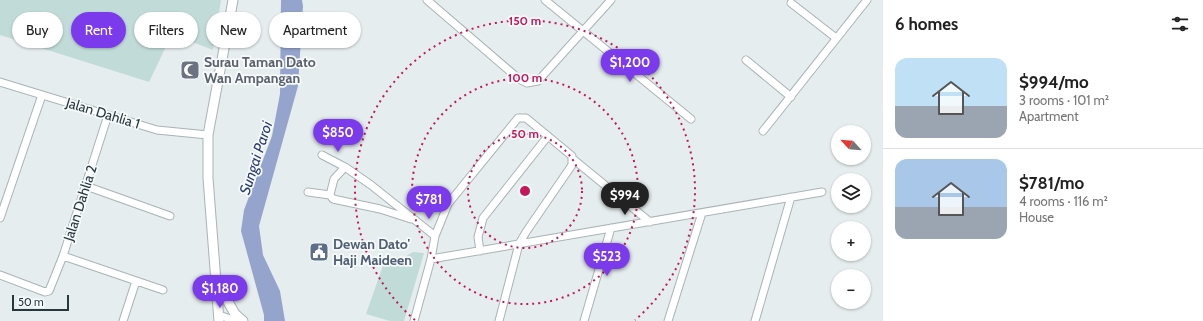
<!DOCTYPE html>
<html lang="en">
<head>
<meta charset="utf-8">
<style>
	body { margin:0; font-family:Cabin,sans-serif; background:#f2f2f2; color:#222; height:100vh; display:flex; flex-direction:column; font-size:15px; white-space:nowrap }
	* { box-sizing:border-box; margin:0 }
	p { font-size:13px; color:#767676 }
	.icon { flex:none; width:22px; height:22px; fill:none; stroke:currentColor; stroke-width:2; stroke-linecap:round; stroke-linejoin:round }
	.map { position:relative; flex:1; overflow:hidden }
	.details { display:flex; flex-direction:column; background:#fff; width:320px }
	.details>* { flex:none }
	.hud { position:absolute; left:12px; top:12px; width:380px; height:36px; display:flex; gap:8px }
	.needle { width:26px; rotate:296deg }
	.buttons { position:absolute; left:831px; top:125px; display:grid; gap:8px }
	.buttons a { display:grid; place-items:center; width:40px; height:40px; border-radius:50%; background:#fff; box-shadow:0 1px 3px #0004; font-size:20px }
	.scale { position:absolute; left:12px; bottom:10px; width:57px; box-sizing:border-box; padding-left:4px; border:2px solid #26373e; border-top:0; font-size:11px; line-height:14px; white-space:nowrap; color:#26373e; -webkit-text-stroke:3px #f7fafa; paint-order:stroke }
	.price { position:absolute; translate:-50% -34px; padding:0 9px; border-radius:14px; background:#7c3aed; color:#fff; font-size:13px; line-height:26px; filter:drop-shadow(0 1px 2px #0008) }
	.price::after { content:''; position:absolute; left:50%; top:24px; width:12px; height:9px; margin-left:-6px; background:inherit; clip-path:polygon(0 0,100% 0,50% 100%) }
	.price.current { background:#222; color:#fff }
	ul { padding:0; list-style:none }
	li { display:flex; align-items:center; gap:12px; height:100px; padding:0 12px }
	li+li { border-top:1px solid #e0e0e0 }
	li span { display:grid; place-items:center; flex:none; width:112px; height:80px; border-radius:12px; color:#555 }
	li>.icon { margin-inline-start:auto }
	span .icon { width:48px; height:48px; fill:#fffc; stroke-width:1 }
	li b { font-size:17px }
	h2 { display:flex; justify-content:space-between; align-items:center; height:48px; padding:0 12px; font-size:17px }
	.tag { padding:0 14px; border-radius:18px; background:#fff; box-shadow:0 1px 3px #0004; font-size:14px; line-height:36px }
	.tag.current { background:#7c3aed; color:#fff }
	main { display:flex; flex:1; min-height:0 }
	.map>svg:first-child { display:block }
</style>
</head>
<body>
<main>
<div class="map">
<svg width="883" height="321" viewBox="0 0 883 321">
	<rect width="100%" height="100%" fill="#e6edee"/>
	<path fill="#c1dcd8" d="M0 0H221L213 50 172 34 149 82 0 35Z
		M413 252 424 253 404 321H390L366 314 386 257 403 258Z"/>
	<path fill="#94a4cd" d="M281 0H302L303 6 298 86 259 226 263 255 280 291 285 321H264V315L241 231 244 210 272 136 280 94Z"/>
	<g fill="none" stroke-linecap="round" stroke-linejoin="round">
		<defs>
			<path id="minor" d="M427 0 519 79 527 83 538 81 611 0
				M545 0 691 119
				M791 3 836 38
				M746 60 791 97
				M0 82 157 130 208 135
				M763 131 867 0
				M322 155 345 167
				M573 159 650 222
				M86 186 170 216
				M308 192 330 195
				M0 218 42 95
				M411 219 380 209 333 199 330 195 334 179 345 167 371 185 435 236
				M480 251 478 237 483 218 548 136
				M63 256 163 290
				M431 259 822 192
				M0 275 45 292 49 291 63 256 108 115
				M219 315 236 321
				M123 321 136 281
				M414 321 431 259 435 236 448 204 518 118H526L572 156V165L526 232 519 244 499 321
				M584 321 611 228
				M668 321 702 213
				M755 321 791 197"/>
			<path id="tertiary" d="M218 284 235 314 243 321
				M219 321 208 178V135L233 0"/>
		</defs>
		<use href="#minor" stroke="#a9b3b6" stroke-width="9"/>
		<use href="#tertiary" stroke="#a9b3b6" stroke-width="11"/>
		<use href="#minor" stroke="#fff" stroke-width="7"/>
		<use href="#tertiary" stroke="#fff" stroke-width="9"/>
	</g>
	<g fill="none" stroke="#c2185b" stroke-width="2" stroke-dasharray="2 4">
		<circle cx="525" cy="191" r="57"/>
		<circle cx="525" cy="191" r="113"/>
		<path d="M415 320A170 170 0 1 1 635 320"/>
	</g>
	<defs>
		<symbol id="mosque-square" viewBox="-11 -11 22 22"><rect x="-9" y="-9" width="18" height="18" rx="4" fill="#6b7280" stroke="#f7fafa"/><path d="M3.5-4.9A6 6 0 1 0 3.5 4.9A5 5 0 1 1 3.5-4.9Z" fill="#fff"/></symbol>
		<symbol id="civic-square" viewBox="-11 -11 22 22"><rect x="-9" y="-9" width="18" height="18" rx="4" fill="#5c6f8a" stroke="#f7fafa"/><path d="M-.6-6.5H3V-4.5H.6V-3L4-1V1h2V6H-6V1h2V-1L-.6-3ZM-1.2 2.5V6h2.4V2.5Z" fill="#fff"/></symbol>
	</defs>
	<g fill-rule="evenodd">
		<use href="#mosque-square" x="179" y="59" width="22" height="22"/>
		<use href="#civic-square" x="308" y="241" width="22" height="22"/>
	</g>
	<g text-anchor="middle" stroke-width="3.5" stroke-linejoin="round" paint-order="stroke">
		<g font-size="14" font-weight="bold" fill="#5b616d" stroke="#f7fafa" text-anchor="start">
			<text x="204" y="67">Surau Taman Dato<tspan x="204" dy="16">Wan Ampangan</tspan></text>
		</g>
		<g font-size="14" fill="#26373e" stroke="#f7fafa">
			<text transform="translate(103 113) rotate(17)" y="5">Jalan Dahlia 1</text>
			<text transform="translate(80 203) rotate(-72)" y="5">Jalan Dahlia 2</text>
		</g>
		<g font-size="14" font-weight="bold" fill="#4e5e75" stroke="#f7fafa" text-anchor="start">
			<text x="333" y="249">Dewan Dato'<tspan x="333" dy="16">Haji Maideen</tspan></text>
		</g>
		<g font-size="15" font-style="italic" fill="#253a75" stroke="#f7fafa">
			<text transform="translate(256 158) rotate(-72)" y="5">Sungai Paroi</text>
		</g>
	</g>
	<circle cx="525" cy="191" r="6" fill="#c2185b" stroke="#f7fafa" stroke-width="2"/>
	<g font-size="12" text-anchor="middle" font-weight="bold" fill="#c2185b" stroke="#f7fafa" stroke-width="3.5" stroke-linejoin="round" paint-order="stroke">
		<text x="525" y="25">150 m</text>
		<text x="525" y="82">100 m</text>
		<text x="525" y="138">50 m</text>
	</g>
</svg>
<div class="buttons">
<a><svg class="needle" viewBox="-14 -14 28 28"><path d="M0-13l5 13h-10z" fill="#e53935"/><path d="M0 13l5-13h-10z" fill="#767676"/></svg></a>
<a><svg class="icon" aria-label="layers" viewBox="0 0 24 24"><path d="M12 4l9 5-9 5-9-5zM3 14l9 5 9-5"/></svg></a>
<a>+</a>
<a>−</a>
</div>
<div class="scale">50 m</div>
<b class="price" style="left:630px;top:83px">$1,200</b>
<b class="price" style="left:338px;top:153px">$850</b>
<b class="price current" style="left:625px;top:216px">$994</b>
<b class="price" style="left:429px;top:220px">$781</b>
<b class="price" style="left:607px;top:277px">$523</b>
<b class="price" style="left:220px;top:309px">$1,180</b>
<div class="hud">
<a class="tag">Buy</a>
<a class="tag current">Rent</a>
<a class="tag">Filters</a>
<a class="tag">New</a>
<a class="tag">Apartment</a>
</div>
</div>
<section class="details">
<h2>6 homes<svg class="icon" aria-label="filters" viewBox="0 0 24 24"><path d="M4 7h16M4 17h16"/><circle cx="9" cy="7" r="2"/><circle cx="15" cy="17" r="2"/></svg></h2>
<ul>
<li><span style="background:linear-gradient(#bfe0f5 60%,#9aa5b1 0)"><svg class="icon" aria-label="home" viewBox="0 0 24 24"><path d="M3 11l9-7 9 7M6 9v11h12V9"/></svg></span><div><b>$994/mo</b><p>3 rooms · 101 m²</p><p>Apartment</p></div></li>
<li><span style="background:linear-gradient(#a9c7e8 60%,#9aa5b1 0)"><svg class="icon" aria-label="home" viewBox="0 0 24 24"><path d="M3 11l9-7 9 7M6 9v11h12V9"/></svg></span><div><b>$781/mo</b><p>4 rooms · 116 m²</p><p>House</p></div></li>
</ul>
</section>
</main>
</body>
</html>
